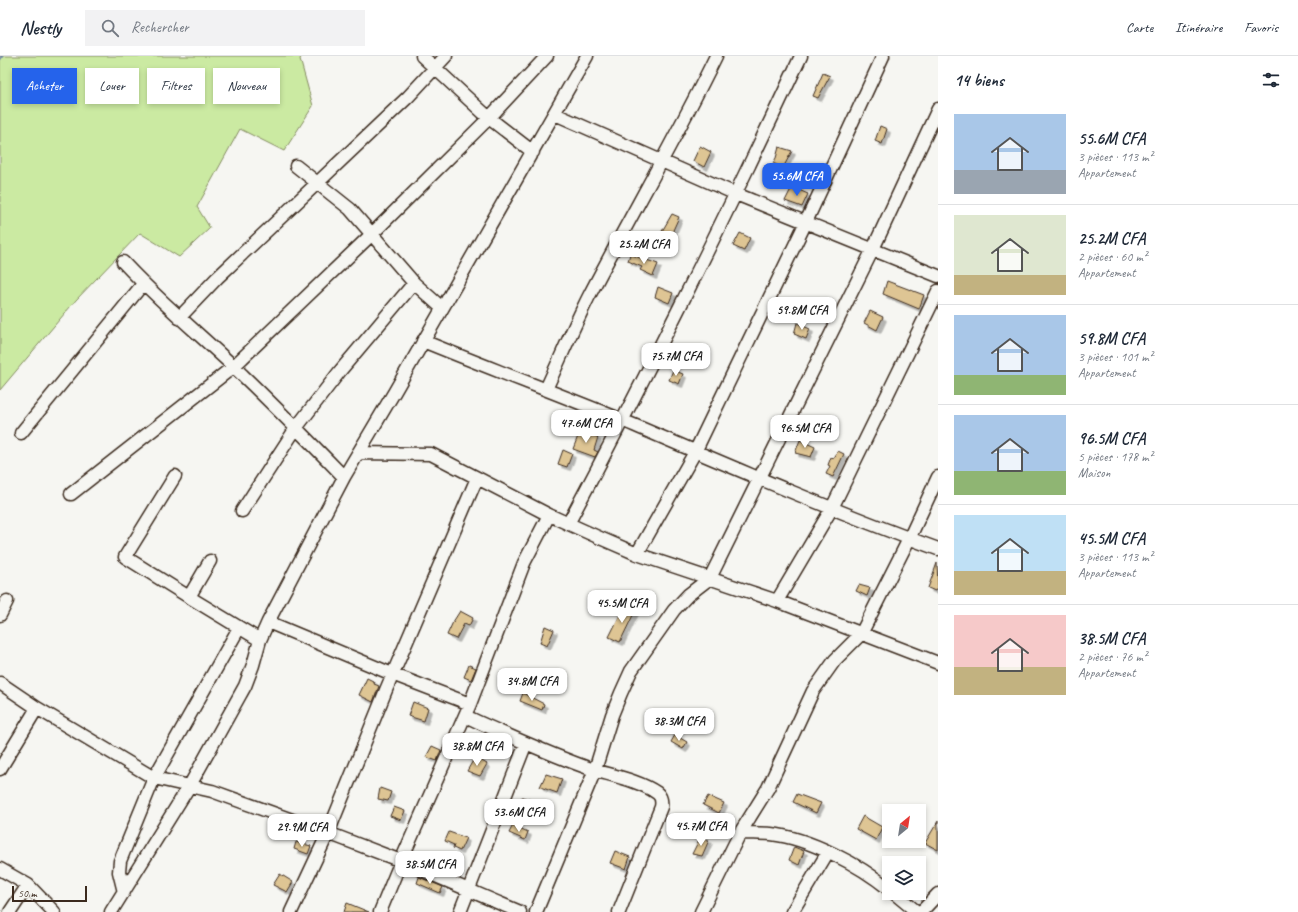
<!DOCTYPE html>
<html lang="fr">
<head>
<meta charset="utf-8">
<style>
	body { margin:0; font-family:Caveat,sans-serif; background:#f2f2f3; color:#1f2937; height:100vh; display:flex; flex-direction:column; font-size:15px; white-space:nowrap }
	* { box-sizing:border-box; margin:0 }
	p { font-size:13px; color:#747a83 }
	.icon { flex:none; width:22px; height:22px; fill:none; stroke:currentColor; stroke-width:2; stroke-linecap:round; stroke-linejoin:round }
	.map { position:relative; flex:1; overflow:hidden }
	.sheet { display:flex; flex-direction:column; background:#fff; width:360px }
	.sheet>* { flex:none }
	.top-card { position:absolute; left:12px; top:12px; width:380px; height:36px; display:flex; gap:8px }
	.needle { width:26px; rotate:30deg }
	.fabs { position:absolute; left:882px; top:748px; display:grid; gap:8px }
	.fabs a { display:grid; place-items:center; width:44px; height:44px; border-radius:0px; background:#fff; box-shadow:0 2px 6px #0003; font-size:20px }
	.scale { position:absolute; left:12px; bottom:10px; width:75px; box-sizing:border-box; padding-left:4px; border:2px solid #3b2a1e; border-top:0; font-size:11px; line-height:14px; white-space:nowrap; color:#3b2a1e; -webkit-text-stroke:3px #f6f6f2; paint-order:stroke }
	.price { position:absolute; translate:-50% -34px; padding:0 9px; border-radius:8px; background:#fff; color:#222; font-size:13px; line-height:26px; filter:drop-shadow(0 1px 2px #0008) }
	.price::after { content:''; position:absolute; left:50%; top:24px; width:12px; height:9px; margin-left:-6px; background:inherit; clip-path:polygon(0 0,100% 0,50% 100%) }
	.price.selected { background:#2563eb; color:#fff }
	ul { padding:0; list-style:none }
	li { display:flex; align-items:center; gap:12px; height:100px; padding:0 16px }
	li+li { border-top:1px solid #e0e1e3 }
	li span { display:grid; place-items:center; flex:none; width:112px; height:80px; border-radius:0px; color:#555 }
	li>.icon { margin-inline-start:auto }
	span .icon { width:48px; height:48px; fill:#fffc; stroke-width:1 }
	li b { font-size:17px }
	h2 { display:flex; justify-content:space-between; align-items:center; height:48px; padding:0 16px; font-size:17px }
	.tag { padding:0 14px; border-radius:0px; background:#fff; box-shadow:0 2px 6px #0003; font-size:14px; line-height:36px }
	.tag.selected { background:#2563eb; color:#fff }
	header { display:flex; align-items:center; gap:24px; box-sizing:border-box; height:56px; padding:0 20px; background:#fff; border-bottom:1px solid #e0e1e3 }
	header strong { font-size:19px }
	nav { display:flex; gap:22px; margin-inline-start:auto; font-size:14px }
	.search { width:280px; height:36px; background:#f2f2f3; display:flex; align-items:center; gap:10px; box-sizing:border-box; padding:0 14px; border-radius:0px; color:#747a83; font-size:15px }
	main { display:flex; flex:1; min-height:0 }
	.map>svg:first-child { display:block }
</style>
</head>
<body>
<header>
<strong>Nestly</strong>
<div class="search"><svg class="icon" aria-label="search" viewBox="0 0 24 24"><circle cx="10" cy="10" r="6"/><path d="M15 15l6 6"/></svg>Rechercher</div>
<nav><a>Carte</a><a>Itinéraire</a><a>Favoris</a></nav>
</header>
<main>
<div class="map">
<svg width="938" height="856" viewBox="0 0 938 856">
	<defs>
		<filter id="shadow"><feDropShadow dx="3.5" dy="3.5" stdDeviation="0" flood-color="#0004"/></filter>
	</defs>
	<rect width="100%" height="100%" fill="#f6f6f2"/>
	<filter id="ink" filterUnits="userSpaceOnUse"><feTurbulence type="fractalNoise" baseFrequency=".025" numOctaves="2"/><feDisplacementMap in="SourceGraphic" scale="8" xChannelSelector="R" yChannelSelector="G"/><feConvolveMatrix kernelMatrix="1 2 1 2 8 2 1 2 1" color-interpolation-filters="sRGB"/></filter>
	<g filter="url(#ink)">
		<path fill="#cbeaa2" stroke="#838a60" d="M0 0H302L300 3 313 50 284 95 240 73 197 151 210 172 179 201 140 177 76 244 0 334Z"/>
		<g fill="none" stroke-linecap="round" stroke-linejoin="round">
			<path stroke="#798ea4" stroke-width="3" d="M0 3 2 0"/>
		</g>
		<path fill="#dec594" stroke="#3b2a1e" filter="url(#shadow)" d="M823 17 830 20 818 42 813 40Z
			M880 70 887 73 882 88 875 85Z
			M700 90 711 96 704 111 693 105Z
			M779 91 792 95 783 112 773 107 776 102Z
			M792 131 808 138 802 151 785 145Z
			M672 158 679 161 670 181 661 177Z
			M740 177 750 182 744 195 733 190Z
			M630 198 658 208 653 220 640 214 642 211 628 205Z
			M887 225 924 239 919 253 883 238Z
			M658 231 673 237 669 247 655 241Z
			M870 255 883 261 877 274 864 267Z
			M797 267 810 273 806 283 794 278Z
			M673 314 683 318 679 328 669 324Z
			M580 375 598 381 594 394 598 396 595 401 573 393Z
			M800 384 815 391 811 401 795 397Z
			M563 394 572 398 567 411 558 408Z
			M838 395 844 398 833 421 826 418 830 410 828 409 831 401 834 402Z
			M937 507 938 528 935 535 928 532Z
			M859 529 870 532 867 540 856 535Z
			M624 551 635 555 620 586 609 581Z
			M460 555 473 562 469 570 464 568 456 583 447 579 453 566Z
			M545 570 554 574 547 590 540 587Z
			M469 609 476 612 471 624 464 621Z
			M367 622 375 626 374 628 379 630 373 646 359 639Z
			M523 637 544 648 542 654 520 645Z
			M413 646 428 652 424 665 408 660Z
			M675 679 687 686 683 693 671 686Z
			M432 690 441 694 437 705 426 701Z
			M475 701 487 708 480 720 467 715Z
			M546 718 562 723 557 737 540 731Z
			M380 732 391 736 388 745 378 743Z
			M797 738 821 747 816 757 793 746Z
			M708 740 724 747 719 757 703 749Z
			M522 741 541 747 539 757 519 748Z
			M394 751 405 755 401 764 390 760Z
			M863 760 882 771 876 784 856 773Z
			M938 765V794L925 787Z
			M513 769 528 776 525 784 509 777Z
			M449 776 466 782 460 795 453 792 454 789 445 785Z
			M700 782 709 784 702 800 692 798Z
			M296 786 311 790 308 798 294 793Z
			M794 791 804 795 799 809 789 804Z
			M615 795 630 801 626 813 610 807Z
			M280 818 293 826 287 836 273 829Z
			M419 821 443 831 440 837 417 827Z
			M347 847 369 856H344Z"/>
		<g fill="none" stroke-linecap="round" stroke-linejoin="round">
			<defs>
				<path id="minor" d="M422 0 489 62 533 96
					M555 58 736 138 938 220
					M296 110 350 153 414 227 442 252
					M123 206C158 244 197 276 234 311 272 347 308 384 344 421
					M179 262 217 222 408 41 446 0
					M423 285C489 312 556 337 622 364 727 409 831 454 938 493
					M546 333C560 303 573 272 588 242 630 161 676 82 716 0
					M21 377 143 228
					M359 397 431 398 549 459 600 482 637 498 777 545 938 607
					M175 420 125 501 189 541 260 584
					M71 438 233 311 372 178 489 62 547 0
					M242 455 296 372 340 315 414 227
					M568 468C650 314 727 158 801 0
					M637 498 695 396 806 166 883 0
					M189 541 210 505
					M777 545 832 452 938 235
					M0 559 7 545
					M268 566 392 618 470 648
					M0 627 37 652 154 722 212 735 328 777 401 805 520 856
					M465 660C507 679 550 699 594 714 614 720 640 725 657 737 661 740 662 746 661 751L619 856
					M0 713 37 652
					M740 777C750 777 761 777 771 778 809 782 860 809 889 833
					M0 813 28 829 54 856
					M124 836 119 816 120 805 154 722 239 572
					M894 837 917 856
					M10 856 28 829
					M111 856 190 729 245 630 253 609 260 584 268 566 344 421 395 335 587 0
					M291 856 328 777 386 634 477 422
					M380 856 401 805 470 648 524 507 549 459
					M460 856 526 687
					M536 856 595 714 612 659 621 637 631 615 674 554 688 539 710 522 873 193 938 53
					M701 856 740 777 768 732 813 635 835 604 861 578 909 483 938 421
					M792 856 828 796
					M921 856 938 838"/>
			</defs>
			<use href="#minor" stroke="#3b2a1e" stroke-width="15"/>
			<use href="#minor" stroke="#f6f6f2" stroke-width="12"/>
		</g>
	</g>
</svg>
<div class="fabs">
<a><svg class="needle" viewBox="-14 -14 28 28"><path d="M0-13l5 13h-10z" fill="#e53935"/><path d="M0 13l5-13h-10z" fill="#747a83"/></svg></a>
<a><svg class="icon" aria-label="layers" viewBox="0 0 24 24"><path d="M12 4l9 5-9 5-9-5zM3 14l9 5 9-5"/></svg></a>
</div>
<div class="scale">50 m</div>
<b class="price selected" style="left:797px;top:141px">55.6M CFA</b>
<b class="price" style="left:644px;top:209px">25.2M CFA</b>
<b class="price" style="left:802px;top:275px">59.8M CFA</b>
<b class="price" style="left:676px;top:321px">75.7M CFA</b>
<b class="price" style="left:586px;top:388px">47.6M CFA</b>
<b class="price" style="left:805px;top:393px">96.5M CFA</b>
<b class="price" style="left:622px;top:568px">45.5M CFA</b>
<b class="price" style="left:532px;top:646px">34.8M CFA</b>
<b class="price" style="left:679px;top:686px">38.3M CFA</b>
<b class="price" style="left:477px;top:711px">38.8M CFA</b>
<b class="price" style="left:519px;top:777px">53.6M CFA</b>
<b class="price" style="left:701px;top:791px">45.7M CFA</b>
<b class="price" style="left:302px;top:792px">29.9M CFA</b>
<b class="price" style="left:430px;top:829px">38.5M CFA</b>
<div class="top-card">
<a class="tag selected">Acheter</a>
<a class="tag">Louer</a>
<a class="tag">Filtres</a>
<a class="tag">Nouveau</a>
</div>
</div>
<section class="sheet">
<h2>14 biens<svg class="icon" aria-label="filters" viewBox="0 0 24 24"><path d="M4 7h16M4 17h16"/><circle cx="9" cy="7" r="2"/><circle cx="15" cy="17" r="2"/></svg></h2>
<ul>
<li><span style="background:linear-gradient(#a9c7e8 70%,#9aa5b1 0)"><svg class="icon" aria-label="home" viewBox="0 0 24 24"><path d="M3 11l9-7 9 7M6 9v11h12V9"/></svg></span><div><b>55.6M CFA</b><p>3 pièces · 113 m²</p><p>Appartement</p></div></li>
<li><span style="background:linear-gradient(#dfe7d0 75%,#c2b280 0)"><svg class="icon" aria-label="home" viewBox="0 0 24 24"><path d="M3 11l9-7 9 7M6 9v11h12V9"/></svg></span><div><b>25.2M CFA</b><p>2 pièces · 60 m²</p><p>Appartement</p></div></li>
<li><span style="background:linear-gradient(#a9c7e8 75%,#8fb573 0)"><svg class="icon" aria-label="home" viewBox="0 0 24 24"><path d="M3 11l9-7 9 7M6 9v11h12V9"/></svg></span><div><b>59.8M CFA</b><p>3 pièces · 101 m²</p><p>Appartement</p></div></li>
<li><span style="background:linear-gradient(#a9c7e8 70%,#8fb573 0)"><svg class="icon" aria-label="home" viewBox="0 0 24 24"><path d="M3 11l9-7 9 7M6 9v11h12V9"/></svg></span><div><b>96.5M CFA</b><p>5 pièces · 178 m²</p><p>Maison</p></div></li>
<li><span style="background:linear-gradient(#bfe0f5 70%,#c2b280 0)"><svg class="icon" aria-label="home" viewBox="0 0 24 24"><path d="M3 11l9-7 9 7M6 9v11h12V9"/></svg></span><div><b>45.5M CFA</b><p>3 pièces · 113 m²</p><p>Appartement</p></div></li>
<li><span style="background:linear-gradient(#f6c9c9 65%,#c2b280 0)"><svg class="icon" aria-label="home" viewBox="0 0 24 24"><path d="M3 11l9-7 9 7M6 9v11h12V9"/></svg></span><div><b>38.5M CFA</b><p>2 pièces · 76 m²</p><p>Appartement</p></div></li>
</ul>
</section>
</main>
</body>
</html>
